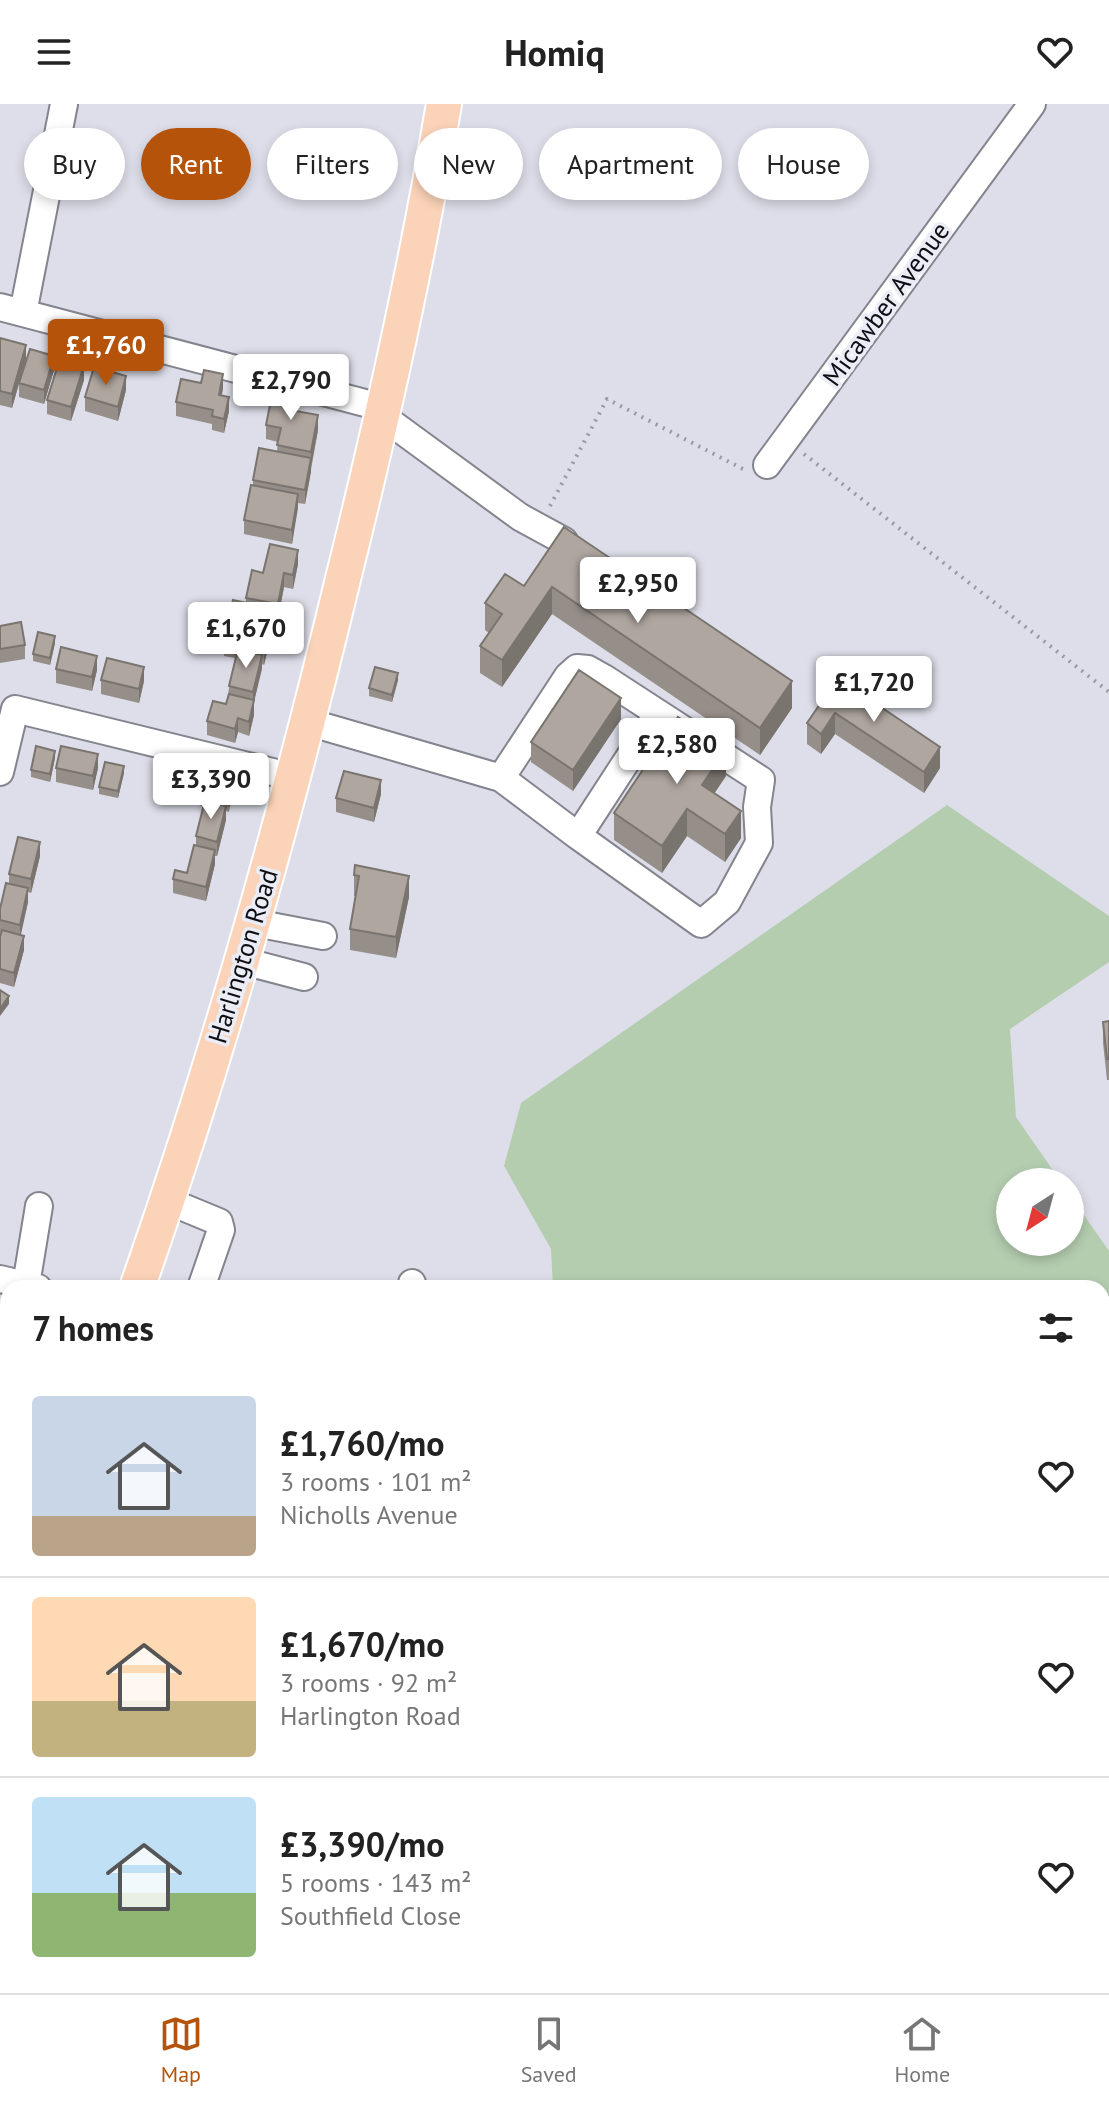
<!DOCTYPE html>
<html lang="en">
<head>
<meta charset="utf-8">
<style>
	body { margin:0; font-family:"PT Sans",sans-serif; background:#f6f6f6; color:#222; height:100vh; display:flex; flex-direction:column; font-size:30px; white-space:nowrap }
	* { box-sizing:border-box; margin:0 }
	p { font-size:26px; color:#767676 }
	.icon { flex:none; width:44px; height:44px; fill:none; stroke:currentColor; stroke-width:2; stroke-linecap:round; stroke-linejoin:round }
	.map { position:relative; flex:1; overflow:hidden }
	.drawer { position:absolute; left:0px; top:1176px; width:1110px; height:714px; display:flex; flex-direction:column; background:#fff; border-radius:24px 24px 0 0; box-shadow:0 4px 12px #0003 }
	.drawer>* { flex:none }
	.banner { position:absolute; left:24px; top:24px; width:1062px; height:72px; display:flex; gap:16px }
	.needle { width:52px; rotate:216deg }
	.fabs { position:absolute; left:996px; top:1064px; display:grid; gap:16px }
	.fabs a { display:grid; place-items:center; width:88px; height:88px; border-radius:50%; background:#fff; box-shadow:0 4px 12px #0003; font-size:40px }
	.price { position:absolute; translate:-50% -68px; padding:0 18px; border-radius:8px; background:#fff; color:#222; font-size:26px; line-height:52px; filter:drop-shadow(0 2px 4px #0008) }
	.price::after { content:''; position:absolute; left:50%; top:48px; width:24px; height:18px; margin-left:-12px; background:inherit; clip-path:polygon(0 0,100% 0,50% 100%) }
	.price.current { background:#b45309; color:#fff }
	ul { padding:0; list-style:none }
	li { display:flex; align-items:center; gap:24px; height:200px; padding:0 32px }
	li+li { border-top:2px solid #e0e0e0 }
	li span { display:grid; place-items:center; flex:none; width:224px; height:160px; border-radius:8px; color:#555 }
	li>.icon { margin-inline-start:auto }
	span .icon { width:96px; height:96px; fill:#fffc; stroke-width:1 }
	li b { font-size:34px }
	h2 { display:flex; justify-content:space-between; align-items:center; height:96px; padding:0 32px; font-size:34px }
	.chip { padding:0 28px; border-radius:36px; background:#fff; box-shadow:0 4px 12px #0003; font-size:28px; line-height:72px }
	.chip.current { background:#b45309; color:#fff }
	header { display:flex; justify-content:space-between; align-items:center; height:104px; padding:0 32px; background:#fff; font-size:36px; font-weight:600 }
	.dock { display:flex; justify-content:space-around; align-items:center; height:112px; border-top:2px solid #e0e0e0; background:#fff; font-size:22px; color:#767676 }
	.dock a { display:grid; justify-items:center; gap:4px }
	.dock .current { color:#b45309 }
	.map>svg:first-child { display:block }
</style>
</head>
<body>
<header><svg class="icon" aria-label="menu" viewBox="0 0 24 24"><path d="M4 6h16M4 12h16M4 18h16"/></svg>Homiq<svg class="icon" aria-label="heart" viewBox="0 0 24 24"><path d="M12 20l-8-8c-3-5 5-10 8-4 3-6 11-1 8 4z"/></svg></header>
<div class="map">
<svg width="1109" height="1889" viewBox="0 0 1109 1889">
	<rect width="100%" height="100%" fill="#dddee9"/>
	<path fill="#b4cdaf" d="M947 701 1109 812V858L1010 925 1016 1013 1061 1078H1010V1138H1070V1091L1109 1147V1556L1102 1562V1184H553L551 1145 504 1062 521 999Z
		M62 1882H490L484 1889H59Z
		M506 1882H648L655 1889H501Z"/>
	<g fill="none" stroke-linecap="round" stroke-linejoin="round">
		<defs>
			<path id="minor" d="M0 203 384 304
				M23 209 64 0
				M382 312 520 413 564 437
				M767 361 1032 0
				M308 618 501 674 578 732 658 609
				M0 668 15 605 293 673
				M501 674 568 572 577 564 588 565 604 574 761 676 757 703 759 739 727 798 701 820 578 732
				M255 819 323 832
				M243 857 304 873
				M168 1097 219 1118 221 1126 201 1184
				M0 1175 38 1184
				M26 1181 39 1102
				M411 1184 412 1179
				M0 1457 8 1454
				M0 1805 8 1780
				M1101 1882 1107 1889"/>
			<path id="major" d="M137 1184C219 951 285 715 343 475 382 318 417 160 444 0
				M0 1610 8 1585"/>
		</defs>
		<use href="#minor" stroke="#83848d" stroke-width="30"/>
		<use href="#major" stroke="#fff" stroke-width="38"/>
		<path stroke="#9999a2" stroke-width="4" stroke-dasharray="2 6" stroke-linecap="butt" d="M804 350 1109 588
			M550 402 607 295 745 366
			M0 1217 8 1218"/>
		<use href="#minor" stroke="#fff" stroke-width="26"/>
		<use href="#major" stroke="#fbd3b8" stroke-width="34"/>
	</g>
	<path fill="#968f89" d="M0 235 26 255 12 304 0 301Z
		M54 266 44 300 19 293V279Z
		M84 276 71 317 47 310V296Z
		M223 284 222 291 229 307 224 329 212 326V320L176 312V298Z
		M126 286 118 317 85 307V293Z
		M289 298 288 305 318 326 305 400 298 399 292 440 244 430V416L253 381V376L277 347 278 338 266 335V321Z
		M564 423 792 604 760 651 552 510 502 583 480 569V542L489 529 485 526V499L524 482Z
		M298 460 293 485 284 483 278 514 274 513V519L264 561 262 560 254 598V611L249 632 238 628 235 639 207 631V617L226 600 235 554 224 552V538L246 499V494L263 469Z
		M0 522 25 541V555L0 559Z
		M55 539 50 561 33 557V550Z
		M56 565 97 566 92 587 56 579Z
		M838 574 940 664 924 689 835 630 821 650 807 640V619Z
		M101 576 144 577 139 599 101 590Z
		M398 576 392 598 369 592V584Z
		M621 615 573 687 531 658V638Z
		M55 654 50 678 31 673V666Z
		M56 664H98L93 686 56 678Z
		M124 669 118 694 99 690V683Z
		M726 672 714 689 741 734 725 758 687 732 662 769 614 736V709Z
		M209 686 233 689 229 708 226 707V716L217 752H215V760L206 797 173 789V775L187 769 196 741V732L203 702 199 701V694Z
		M381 690 374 718 336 708V694Z
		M40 752 31 789 28 788V798L20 831 24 846 14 883 0 879V805L9 780V770Z
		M355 761 409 793 396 854 350 846V825L355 792H354V771Z
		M1109 917V976H1107L1103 939V918Z
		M1109 1807V1872L1102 1864V1811Z
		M670 1882H736V1889H676Z
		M1032 1882H1097L1103 1889H1032Z"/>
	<path fill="#7a746f" d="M26 241V255L12 304V290Z
		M54 252V266L44 300V286Z
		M84 261V276L71 317V303Z
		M223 270V284L219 305V291Z
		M126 272V286L118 317V303Z
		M289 284V298L285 319V305Z
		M229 293V307L224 329V315Z
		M318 311V326L311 362V348Z
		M311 354V368L305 400V386Z
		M298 390V404L292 440V426Z
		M298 446V460L293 485V471Z
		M284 469V483L278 514V500Z
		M552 483V510L502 583V556Z
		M274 505V519L264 561V547Z
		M55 532V539L50 561V554Z
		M262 551V565L254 598V611L249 632V618L253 600V588Z
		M97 552V566L92 587V573Z
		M144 563V577L139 599V585Z
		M398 569V576L392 598V591Z
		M792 577V604L760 651V624Z
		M621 594V615L573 687V666Z
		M835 609V630L821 650V630Z
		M238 614V628L235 639V625Z
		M940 643V664L924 689V668Z
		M726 645V672L702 708V681Z
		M55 647V654L50 678V670Z
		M98 650V664L93 686V672Z
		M124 662V669L118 694V687Z
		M381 676V690L374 718V704Z
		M226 702V716L217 752V738Z
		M687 705V732L662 769V742Z
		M741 707V734L725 758V730Z
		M40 738V752L31 789V775Z
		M215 746V760L206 797V783Z
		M409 772V793L396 854V833Z
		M28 784V798L20 835V821Z
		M24 832V846L14 883V869Z
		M9 892V900L0 912V905Z
		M982 1882H1004L997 1889H974Z"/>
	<path fill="#afa69f" stroke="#7a746f" stroke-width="2" d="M0 234 26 241 12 290 0 287Z
		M30 245 54 252 44 286 19 279Z
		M60 254 84 261 71 303 47 296Z
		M94 263 126 272 118 303 85 293Z
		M204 266 223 270 219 291 229 293 224 315 212 312 213 306 176 298 181 275 201 279Z
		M274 281 289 284 285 305 318 311 311 348 277 341 281 324 266 321Z
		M259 344 311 354 305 386 253 376Z
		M251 381 298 390 292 426 244 416Z
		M564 423 792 577 760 624 552 483 502 556 480 542 502 510 485 499 505 470 524 482Z
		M270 440 298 446 293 471 284 469 278 500 246 494 252 466 263 469Z
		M233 496 274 505 264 547 224 538Z
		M21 518 25 541 0 545V522Z
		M38 528 55 532 50 554 33 550Z
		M61 543 97 552 92 573 56 565Z
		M238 545 262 551 253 588 229 582Z
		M107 554 144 563 139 585 101 576Z
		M375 563 398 569 392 591 369 584Z
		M579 566 621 594 573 666 531 638Z
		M838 574 940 643 924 668 835 609 821 630 807 619Z
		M229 590 254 596 249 618 238 614 235 625 207 617 213 597 226 600Z
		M678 613 726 645 702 681 741 707 725 730 687 705 662 742 614 709Z
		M36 642 55 647 50 670 31 666Z
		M61 642 98 650 93 672 56 664Z
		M105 658 124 662 118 687 99 683Z
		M344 667 381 676 374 704 336 694Z
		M211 677 233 682 229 701 199 694 201 684 209 686Z
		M205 696 226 702 217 738 196 732Z
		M18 733 40 738 31 775 9 770Z
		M194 741 215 746 206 783 173 775 175 766 187 769Z
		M355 761 409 772 396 833 350 825 359 772 354 771Z
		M6 779 28 784 20 821 0 816V805Z
		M2 826 24 832 14 869 0 865V833Z
		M0 886 9 892 0 905Z
		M1109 917V955H1107L1103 918Z
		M1108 1806 1109 1807V1851L1102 1843V1811Z
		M689 1882H736L729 1889H695Z
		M751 1882H982L974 1889H755L750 1883Z
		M1036 1882H1097L1103 1889H1042Z"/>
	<g text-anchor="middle" stroke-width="7" stroke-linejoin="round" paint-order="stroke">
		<g font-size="26" fill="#0e0e12" stroke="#eaecf6">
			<text transform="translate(886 200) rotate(-54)" y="9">Micawber Avenue</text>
			<text transform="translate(243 852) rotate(-73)" y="9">Harlington Road</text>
		</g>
	</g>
</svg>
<div class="fabs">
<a><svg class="needle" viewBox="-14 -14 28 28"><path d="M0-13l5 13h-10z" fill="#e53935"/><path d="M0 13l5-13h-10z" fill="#767676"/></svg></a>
</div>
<b class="price current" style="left:106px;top:283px">£1,760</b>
<b class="price" style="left:291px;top:318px">£2,790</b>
<b class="price" style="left:638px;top:521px">£2,950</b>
<b class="price" style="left:246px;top:566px">£1,670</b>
<b class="price" style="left:874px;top:620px">£1,720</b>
<b class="price" style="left:677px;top:682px">£2,580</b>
<b class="price" style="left:211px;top:717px">£3,390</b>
<div class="banner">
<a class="chip">Buy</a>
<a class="chip current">Rent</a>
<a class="chip">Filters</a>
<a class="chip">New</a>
<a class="chip">Apartment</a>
<a class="chip">House</a>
</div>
<section class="drawer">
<h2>7 homes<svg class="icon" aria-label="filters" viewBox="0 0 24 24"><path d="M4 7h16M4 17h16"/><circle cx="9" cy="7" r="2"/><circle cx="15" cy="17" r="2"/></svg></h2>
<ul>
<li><span style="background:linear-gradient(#c9d6e8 75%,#b9a48a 0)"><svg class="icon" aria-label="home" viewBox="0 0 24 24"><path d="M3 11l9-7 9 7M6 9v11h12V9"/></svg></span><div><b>£1,760/mo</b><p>3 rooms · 101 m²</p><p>Nicholls Avenue</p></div><svg class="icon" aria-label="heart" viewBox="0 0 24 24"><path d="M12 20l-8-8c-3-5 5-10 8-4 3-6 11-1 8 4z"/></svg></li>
<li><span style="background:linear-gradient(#ffd9b3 65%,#c2b280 0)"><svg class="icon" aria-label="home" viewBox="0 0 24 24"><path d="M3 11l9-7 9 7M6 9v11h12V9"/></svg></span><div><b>£1,670/mo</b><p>3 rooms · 92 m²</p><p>Harlington Road</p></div><svg class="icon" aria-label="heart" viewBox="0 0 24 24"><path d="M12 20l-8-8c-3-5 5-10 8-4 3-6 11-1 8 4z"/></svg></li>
<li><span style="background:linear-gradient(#bfe0f5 60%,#8fb573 0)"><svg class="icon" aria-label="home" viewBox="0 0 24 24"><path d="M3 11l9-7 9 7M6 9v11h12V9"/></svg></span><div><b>£3,390/mo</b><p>5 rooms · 143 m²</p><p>Southfield Close</p></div><svg class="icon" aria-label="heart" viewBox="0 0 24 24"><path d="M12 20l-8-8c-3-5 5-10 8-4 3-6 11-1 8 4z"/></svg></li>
</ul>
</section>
</div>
<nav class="dock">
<a class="current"><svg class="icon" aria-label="map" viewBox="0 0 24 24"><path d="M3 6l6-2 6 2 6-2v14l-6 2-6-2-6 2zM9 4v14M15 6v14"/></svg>Map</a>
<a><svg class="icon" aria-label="saved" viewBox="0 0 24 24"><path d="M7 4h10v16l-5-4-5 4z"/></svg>Saved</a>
<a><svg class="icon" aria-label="home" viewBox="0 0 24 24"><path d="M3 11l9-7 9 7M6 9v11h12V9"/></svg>Home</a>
</nav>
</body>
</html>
